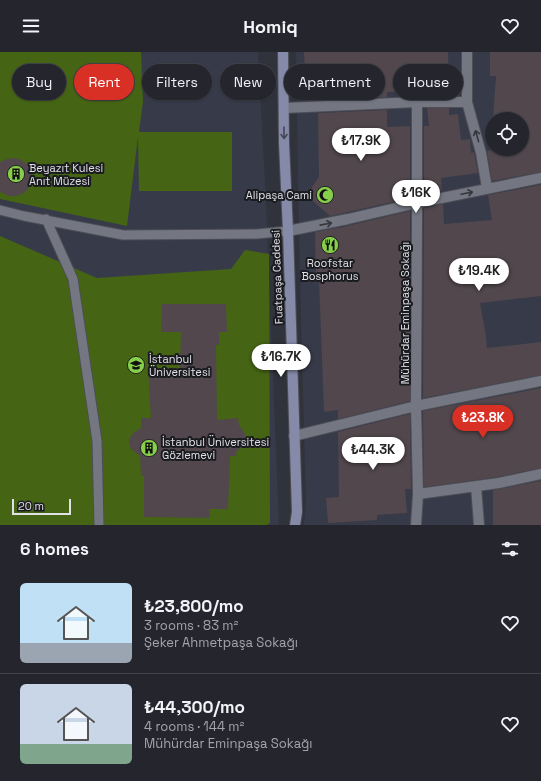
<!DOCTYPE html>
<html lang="en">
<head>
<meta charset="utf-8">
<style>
	body { margin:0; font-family:"Space Grotesk",sans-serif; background:#313239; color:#f1f3f6; height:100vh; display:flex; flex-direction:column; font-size:15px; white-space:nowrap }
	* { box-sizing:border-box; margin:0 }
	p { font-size:13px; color:#a3a5aa }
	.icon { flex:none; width:22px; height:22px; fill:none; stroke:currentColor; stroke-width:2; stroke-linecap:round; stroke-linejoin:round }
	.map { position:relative; height:473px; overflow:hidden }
	.details { display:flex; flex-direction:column; background:#25262d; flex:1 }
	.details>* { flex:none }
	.hud { position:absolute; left:12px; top:12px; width:517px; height:36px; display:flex; gap:8px }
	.fabs { position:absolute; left:485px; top:60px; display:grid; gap:8px }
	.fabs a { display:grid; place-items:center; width:44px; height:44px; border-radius:50%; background:#25262d; box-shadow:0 1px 3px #0004,0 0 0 1px #424349; font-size:20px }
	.scale { position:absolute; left:12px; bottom:10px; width:59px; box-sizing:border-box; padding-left:4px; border:2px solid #e0e1e7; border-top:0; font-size:11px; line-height:14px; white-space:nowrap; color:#e0e1e7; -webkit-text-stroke:3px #1a1b1f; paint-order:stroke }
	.price { position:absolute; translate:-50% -34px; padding:0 9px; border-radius:14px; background:#fff; color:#222; font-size:13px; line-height:26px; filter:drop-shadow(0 1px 2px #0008) }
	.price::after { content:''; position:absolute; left:50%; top:24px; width:12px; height:9px; margin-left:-6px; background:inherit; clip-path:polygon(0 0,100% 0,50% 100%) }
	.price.on { background:#d93025; color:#fff }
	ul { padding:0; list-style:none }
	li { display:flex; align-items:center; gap:12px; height:100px; padding:0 20px }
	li+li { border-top:1px solid #424349 }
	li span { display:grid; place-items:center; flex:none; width:112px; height:80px; border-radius:6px; color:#555 }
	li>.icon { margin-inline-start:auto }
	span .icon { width:48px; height:48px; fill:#fffc; stroke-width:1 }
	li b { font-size:17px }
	h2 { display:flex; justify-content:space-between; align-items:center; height:48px; padding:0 20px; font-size:17px }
	.chip { padding:0 14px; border-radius:18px; background:#25262d; box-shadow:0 1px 3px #0004,0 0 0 1px #424349; font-size:14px; line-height:36px }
	.chip.on { background:#d93025; color:#fff }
	header { display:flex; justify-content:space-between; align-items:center; height:52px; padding:0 20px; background:#25262d; font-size:18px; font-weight:700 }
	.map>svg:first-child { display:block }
</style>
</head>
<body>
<header><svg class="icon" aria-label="menu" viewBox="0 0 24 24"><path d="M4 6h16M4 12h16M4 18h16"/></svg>Homiq<svg class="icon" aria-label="heart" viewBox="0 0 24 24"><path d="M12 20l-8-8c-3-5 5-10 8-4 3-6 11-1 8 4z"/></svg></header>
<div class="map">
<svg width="541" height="473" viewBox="0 0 541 473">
	<rect width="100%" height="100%" fill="#31333c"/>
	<path fill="#373a49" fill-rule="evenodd" d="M0 0H258L266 152 279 473H0Z
		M296 0H541V473H304L306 451 299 184ZM492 67H522V97H492Z"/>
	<path fill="#456514" d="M0 0H141L143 50 139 80H232V139H139L138 85 127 174 0 147Z
		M0 184 97 226 231 217 245 198 269 202 270 471 267 473H0Z"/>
	<path fill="#51474c" d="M304 0H448L449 44H425V39L387 40V45L317 48V42H306Z
		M490 0H541V120L492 129 487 99 500 97H522V67H493L496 24H490Z
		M427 56H449V63L458 62 461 88 470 87 471 101 474 100 478 121 441 126 442 139 424 143V74H429Z
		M387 58V75L410 74V146L330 164 314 150 311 146V140L312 135 319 125 318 61Z
		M13 106 19 107 24 110 29 114 31 119 32 125 31 132 27 138 22 142 16 144H9L0 140V110L7 107Z
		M541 133V244L480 251 486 284 487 296 541 290V323L423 346 424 156 443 152 444 172 492 168 488 143Z
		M410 159V349L338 367V358L324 360 319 228H316L315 180 336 176 344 175H343Z
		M162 252H226L227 280H219V293H216L217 368 238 366 239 373 245 382 246 387 245 392 242 396 237 398 236 404H230L228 457H209L210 466 144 465V424H141L140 404 131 397 129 392V388L132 382 141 376V366H151L148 317H180L181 280H161Z
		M541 336V416L498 425 424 435 423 359Z
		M410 362 411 437H405L407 461 377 463V468L328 471 326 446 339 445 338 380Z
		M541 429V473H493V438Z"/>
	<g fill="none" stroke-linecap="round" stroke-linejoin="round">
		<defs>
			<path id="lane" d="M0 158 24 164 123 183 257 182 288 179
				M46 167 73 227 97 389 99 473"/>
			<path id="street" d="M467 0V50L481 101 487 136
				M284 56 417 50H467
				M288 179 348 167 417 151 541 126
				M294 384 416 354 541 329
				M476 434 479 473
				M418 442 499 431 541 422
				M416 473 418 442 416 354 417 168V50"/>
			<path id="secondary" d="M283 0 284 91 288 179 297 460 295 473"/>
		</defs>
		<use href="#lane" stroke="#4d4e56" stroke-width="11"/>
		<use href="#street" stroke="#4d4e56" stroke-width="12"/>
		<use href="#secondary" stroke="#4d4e56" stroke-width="12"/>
		<use href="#lane" stroke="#747782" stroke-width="9"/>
		<use href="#street" stroke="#747782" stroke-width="10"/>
		<use href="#secondary" stroke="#858aa8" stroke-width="10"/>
	</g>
	<defs><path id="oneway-shaft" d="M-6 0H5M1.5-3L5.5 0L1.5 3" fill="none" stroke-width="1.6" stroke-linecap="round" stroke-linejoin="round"/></defs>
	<use stroke="#454756" href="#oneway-shaft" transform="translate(284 81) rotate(89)"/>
	<g stroke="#35373d">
		<use href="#oneway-shaft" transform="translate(477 84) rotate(-106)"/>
		<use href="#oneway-shaft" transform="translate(467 141) rotate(-12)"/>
		<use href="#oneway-shaft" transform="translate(326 172) rotate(-11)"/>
	</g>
	<defs>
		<symbol id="building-disc" viewBox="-11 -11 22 22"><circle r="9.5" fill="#87cf4b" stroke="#1a1b1f"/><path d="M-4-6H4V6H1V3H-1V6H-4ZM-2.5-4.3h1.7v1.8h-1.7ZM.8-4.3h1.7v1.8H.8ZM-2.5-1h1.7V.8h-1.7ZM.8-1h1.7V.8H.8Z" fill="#111"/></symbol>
		<symbol id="mosque-disc" viewBox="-11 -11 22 22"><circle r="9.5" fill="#87cf4b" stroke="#1a1b1f"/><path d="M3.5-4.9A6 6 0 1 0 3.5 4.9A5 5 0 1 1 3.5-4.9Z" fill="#111"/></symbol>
		<symbol id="restaurant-disc" viewBox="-11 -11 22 22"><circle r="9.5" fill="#87cf4b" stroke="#1a1b1f"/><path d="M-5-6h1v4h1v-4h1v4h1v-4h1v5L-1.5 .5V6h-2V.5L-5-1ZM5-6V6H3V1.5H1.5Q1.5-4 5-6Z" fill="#111"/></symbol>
		<symbol id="university-disc" viewBox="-11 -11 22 22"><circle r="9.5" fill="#87cf4b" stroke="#1a1b1f"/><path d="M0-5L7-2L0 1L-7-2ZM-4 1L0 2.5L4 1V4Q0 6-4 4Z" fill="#111"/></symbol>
	</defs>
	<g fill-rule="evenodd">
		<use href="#building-disc" x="6" y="112" width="20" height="20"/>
		<use href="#mosque-disc" x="315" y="133" width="20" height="20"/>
		<use href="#restaurant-disc" x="320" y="183" width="20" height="20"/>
		<use href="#university-disc" x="126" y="303" width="20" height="20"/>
		<use href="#building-disc" x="139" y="386" width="20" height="20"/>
	</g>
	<g text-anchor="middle" stroke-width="4" stroke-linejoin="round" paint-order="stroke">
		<g font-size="11" fill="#e0e1e7" stroke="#1a1b1f" text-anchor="start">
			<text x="29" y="120">Beyazıt Kulesi<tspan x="29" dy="13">Anıt Müzesi</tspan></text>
			<text x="312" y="147" text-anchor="end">Alipaşa Cami</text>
			<text x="330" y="215" text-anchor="middle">Roofstar<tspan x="330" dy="13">Bosphorus</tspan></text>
			<text x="149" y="311">İstanbul<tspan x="149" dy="13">Üniversitesi</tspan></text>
			<text x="162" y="394">İstanbul Üniversitesi<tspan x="162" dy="13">Gözlemevi</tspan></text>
		</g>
		<g font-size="11" fill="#e0e1e7" stroke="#1a1b1f">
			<text transform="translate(277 225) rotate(-92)" y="4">Fuatpaşa Caddesi</text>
			<text transform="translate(405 261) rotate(-90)" y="4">Mühürdar Eminpaşa Sokağı</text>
		</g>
	</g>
</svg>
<div class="fabs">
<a><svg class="icon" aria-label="locate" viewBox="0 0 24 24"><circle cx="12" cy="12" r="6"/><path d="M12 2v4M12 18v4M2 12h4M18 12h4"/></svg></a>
</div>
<div class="scale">20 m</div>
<b class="price" style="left:361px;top:110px">₺17.9K</b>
<b class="price" style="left:416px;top:162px">₺16K</b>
<b class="price" style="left:479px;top:240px">₺19.4K</b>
<b class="price" style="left:281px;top:326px">₺16.7K</b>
<b class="price on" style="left:483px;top:387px">₺23.8K</b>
<b class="price" style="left:373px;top:419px">₺44.3K</b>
<div class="hud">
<a class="chip">Buy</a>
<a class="chip on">Rent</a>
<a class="chip">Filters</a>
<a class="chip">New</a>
<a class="chip">Apartment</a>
<a class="chip">House</a>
</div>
</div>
<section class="details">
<h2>6 homes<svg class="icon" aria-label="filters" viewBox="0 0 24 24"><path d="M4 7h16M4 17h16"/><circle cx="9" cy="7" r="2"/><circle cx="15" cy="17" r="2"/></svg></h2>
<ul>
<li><span style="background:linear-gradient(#bfe0f5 75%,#9aa5b1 0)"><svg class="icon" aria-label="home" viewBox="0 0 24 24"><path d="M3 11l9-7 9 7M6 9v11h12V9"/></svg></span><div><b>₺23,800/mo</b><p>3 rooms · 83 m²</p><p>Şeker Ahmetpaşa Sokağı</p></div><svg class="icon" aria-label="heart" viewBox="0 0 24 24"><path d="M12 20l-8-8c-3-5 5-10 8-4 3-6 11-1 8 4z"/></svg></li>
<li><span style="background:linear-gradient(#c9d6e8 75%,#7fa58c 0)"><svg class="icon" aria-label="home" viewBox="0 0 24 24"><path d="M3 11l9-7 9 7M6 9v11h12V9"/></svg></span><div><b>₺44,300/mo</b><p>4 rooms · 144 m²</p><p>Mühürdar Eminpaşa Sokağı</p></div><svg class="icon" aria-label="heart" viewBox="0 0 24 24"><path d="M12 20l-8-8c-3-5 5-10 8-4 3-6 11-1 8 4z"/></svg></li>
</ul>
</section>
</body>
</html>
